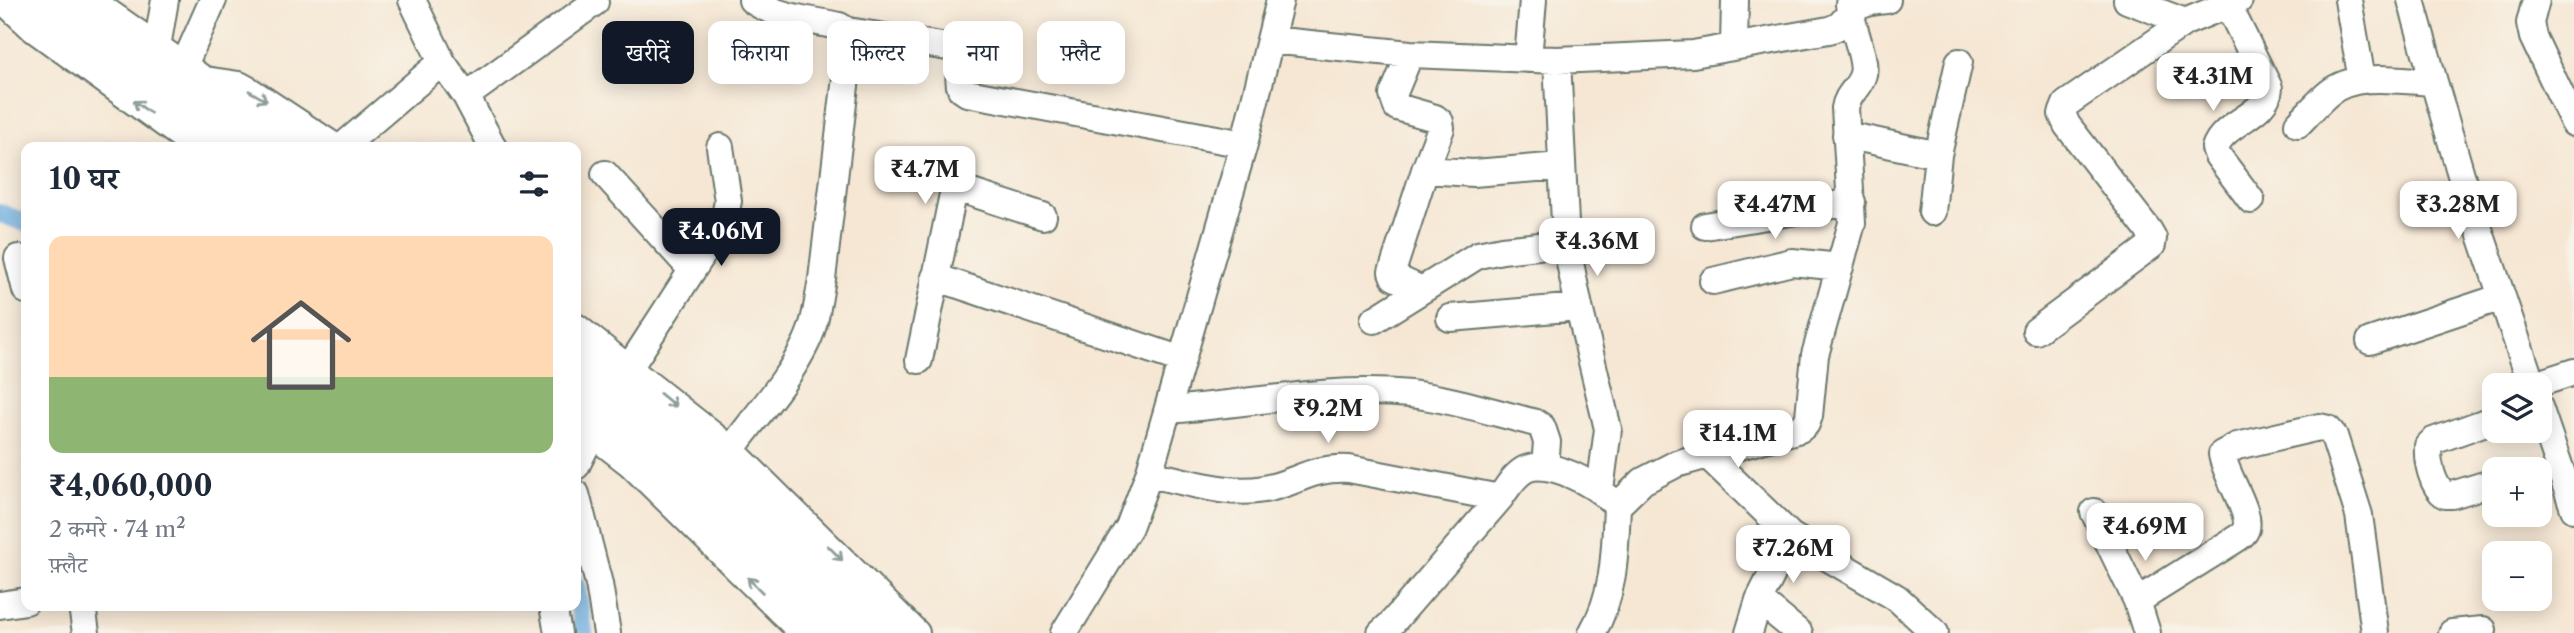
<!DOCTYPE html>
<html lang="hi">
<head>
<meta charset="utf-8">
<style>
	body { margin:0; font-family:"Libre Caslon Text","Noto Serif Devanagari",serif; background:#f6f6f7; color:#1f2937; height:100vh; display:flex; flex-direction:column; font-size:26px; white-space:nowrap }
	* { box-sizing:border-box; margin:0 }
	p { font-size:23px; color:#747a83 }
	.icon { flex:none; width:38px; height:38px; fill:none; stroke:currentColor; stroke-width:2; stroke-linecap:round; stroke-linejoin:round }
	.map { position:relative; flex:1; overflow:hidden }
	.side { position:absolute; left:21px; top:142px; width:560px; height:469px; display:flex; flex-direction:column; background:#fff; border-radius:14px; box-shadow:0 4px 18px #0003 }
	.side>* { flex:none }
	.hud { position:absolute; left:602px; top:21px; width:665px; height:63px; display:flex; gap:14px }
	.buttons { position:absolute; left:2482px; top:373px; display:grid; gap:14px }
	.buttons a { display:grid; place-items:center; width:70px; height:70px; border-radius:14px; background:#fff; box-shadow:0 4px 18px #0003; font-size:35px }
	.price { position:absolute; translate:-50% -60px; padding:0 16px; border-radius:14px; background:#fff; color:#222; font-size:23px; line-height:46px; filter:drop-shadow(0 2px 4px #0008) }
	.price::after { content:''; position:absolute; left:50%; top:42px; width:21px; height:16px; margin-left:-10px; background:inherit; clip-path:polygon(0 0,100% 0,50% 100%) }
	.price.active { background:#111827; color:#fff }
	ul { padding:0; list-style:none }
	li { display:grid; align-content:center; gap:14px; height:371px; padding:0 28px }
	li+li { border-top:2px solid #e0e1e3 }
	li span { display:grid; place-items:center; height:217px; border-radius:14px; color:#555 }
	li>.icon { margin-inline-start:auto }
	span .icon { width:126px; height:126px; fill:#fffc; stroke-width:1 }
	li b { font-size:30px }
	h2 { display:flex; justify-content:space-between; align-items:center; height:84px; padding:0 28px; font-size:30px }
	.chip { padding:0 24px; border-radius:14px; background:#fff; box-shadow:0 4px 18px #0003; font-size:24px; line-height:63px }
	.chip.active { background:#111827; color:#fff }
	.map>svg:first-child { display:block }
</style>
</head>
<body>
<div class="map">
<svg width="2574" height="633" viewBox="0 0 2574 633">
	<rect width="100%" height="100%" fill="#f7f3e8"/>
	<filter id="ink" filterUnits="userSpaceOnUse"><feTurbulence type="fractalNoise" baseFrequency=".0143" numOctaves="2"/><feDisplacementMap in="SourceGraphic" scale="14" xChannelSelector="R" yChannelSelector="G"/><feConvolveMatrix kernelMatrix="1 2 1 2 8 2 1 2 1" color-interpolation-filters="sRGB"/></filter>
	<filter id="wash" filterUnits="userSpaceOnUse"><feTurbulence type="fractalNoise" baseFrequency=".00686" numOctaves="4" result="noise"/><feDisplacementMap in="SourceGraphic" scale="28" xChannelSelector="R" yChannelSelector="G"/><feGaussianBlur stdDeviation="1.57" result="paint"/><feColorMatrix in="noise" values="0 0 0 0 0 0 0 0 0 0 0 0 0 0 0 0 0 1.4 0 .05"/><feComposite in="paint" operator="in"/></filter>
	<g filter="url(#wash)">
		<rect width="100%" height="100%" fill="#f6e7d4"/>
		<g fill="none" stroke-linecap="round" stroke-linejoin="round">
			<path stroke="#6cade0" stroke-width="19" d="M0 213 26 223
				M576 586 584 633"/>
		</g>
	</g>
	<g filter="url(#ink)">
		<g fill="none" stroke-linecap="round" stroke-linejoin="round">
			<defs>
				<path id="minor" d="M3 0 34 29 197 147
					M2127 0 2185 22
					M2348 0 2362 80
					M2536 0 2530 23 2533 37 2574 123
					M2228 5 2269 88C2267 116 2223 122 2215 148L2218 156 2251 200
					M848 31 960 49 963 52C964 65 956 77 961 89L967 93 1244 144
					M1270 40 1280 0
					M1734 46 1735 0
					M156 53 165 0
					M1410 54 1393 95 1397 107 1435 118 1440 122 1441 128 1425 170 1392 272 1394 277 1422 290
					M1528 59 1533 0
					M1557 60 1566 243 1579 307 1608 429 1600 490
					M442 62 466 96 493 147
					M182 70 213 0
					M198 79 239 85 250 91 335 147
					M2434 82 2464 185 2532 385
					M466 96 595 2
					M2298 124C2308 114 2318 102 2329 93 2356 71 2402 81 2434 82L2411 0
					M1846 135 1938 155 1932 212
					M342 147 442 62 412 0
					M1938 155 1959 62
					M1425 170 1473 173 1562 166
					M605 174 692 270
					M1705 226 1852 202
					M18 258 26 290
					M935 277 1182 360
					M1713 281 1792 262 1840 267
					M1450 318 1579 307
					M1374 320 1478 255 1502 250 1566 243
					M576 327 730 449 916 633
					M2036 331 2152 245 2153 238 2149 231 2067 125 2062 114 2066 104 2185 22 2239 0
					M2370 341 2502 297
					M919 360 953 194 966 191 1043 216
					M629 368 724 221 728 201 720 147
					M2534 385 2574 372
					M2539 407 2574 509
					M1169 410C1249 404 1330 386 1410 394 1452 399 1495 413 1536 423L1542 427 1547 442 1545 467
					M2494 419 2433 441 2428 446C2427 461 2432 486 2445 495H2452L2494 482
					M576 421 631 464 803 633
					M1706 454 1791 536 1897 598 1935 633
					M576 466 599 420
					M718 469C745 426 784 389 806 343 816 323 818 300 822 279L850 44C851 34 849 31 839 26 811 20 775 17 752 0
					M1149 474C1185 481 1228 496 1264 489 1298 483 1309 467 1349 469L1500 498
					M576 494 599 584 607 633
					M2094 512 2137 601 2147 633
					M1791 536 1759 600 1799 633
					M2137 601 2236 539C2239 537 2243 535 2245 531 2254 515 2224 474 2222 454L2237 446 2319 427 2328 429 2334 436 2359 515 2375 633
					M0 605 26 601
					M82 606 86 633
					M553 606 558 633
					M1064 633 1129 527 1149 474 1244 144 1270 40 1410 54 1557 60 1693 54 1829 30C1845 25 1843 19 1854 9 1864 2 1876 1 1887 0
					M1381 633 1392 623 1500 498C1507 488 1514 475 1526 469 1550 459 1594 484 1611 500
					M1592 633C1615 594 1615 551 1617 506L1643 481 1676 464 1800 429 1806 424 1809 416 1815 355 1852 223 1845 108C1847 94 1860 87 1863 74 1867 59 1850 23 1849 4
					M1749 633 1759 600
					M2452 633 2483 630"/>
				<path id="highway" d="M34 0 238 147
					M80 0 289 147
					M576 355 718 469 886 633
					M576 390 603 411 645 451 696 493 837 633"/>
			</defs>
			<use href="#minor" stroke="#6a786c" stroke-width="30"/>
			<use href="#highway" stroke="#6a786c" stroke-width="42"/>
			<use href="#minor" stroke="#fff" stroke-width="26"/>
			<use href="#highway" stroke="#fff" stroke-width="38"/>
		</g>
		<defs><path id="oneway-shaft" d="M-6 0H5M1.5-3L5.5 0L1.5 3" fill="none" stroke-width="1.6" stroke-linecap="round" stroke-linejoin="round" transform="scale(1.75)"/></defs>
		<g stroke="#8f9e9a">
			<use href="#oneway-shaft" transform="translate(258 96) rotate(30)"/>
			<use href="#oneway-shaft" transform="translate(142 107) rotate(-144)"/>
			<use href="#oneway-shaft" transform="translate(668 400) rotate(39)"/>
			<use href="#oneway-shaft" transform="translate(835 553) rotate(45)"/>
			<use href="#oneway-shaft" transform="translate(755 585) rotate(-135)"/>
		</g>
	</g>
</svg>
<div class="buttons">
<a><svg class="icon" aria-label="layers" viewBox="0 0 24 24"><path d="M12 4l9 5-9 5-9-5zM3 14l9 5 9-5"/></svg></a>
<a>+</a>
<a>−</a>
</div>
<b class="price" style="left:2213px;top:113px">₹4.31M</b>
<b class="price" style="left:925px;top:206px">₹4.7M</b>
<b class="price" style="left:1775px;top:241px">₹4.47M</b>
<b class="price" style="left:2458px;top:241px">₹3.28M</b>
<b class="price active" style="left:721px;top:268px">₹4.06M</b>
<b class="price" style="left:1597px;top:278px">₹4.36M</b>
<b class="price" style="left:1328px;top:445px">₹9.2M</b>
<b class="price" style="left:1738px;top:470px">₹14.1M</b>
<b class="price" style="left:2145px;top:563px">₹4.69M</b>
<b class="price" style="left:1793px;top:585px">₹7.26M</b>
<div class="hud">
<a class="chip active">खरीदें</a>
<a class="chip">किराया</a>
<a class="chip">फ़िल्टर</a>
<a class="chip">नया</a>
<a class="chip">फ़्लैट</a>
</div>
<section class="side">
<h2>10 घर<svg class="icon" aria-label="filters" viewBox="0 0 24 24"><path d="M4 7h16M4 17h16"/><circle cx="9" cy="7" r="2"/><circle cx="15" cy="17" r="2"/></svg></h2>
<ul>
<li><span style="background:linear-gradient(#ffd9b3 65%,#8fb573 0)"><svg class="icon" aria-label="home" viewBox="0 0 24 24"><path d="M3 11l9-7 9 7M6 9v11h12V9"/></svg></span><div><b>₹4,060,000</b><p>2 कमरे · 74 m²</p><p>फ़्लैट</p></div></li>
</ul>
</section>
</div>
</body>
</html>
